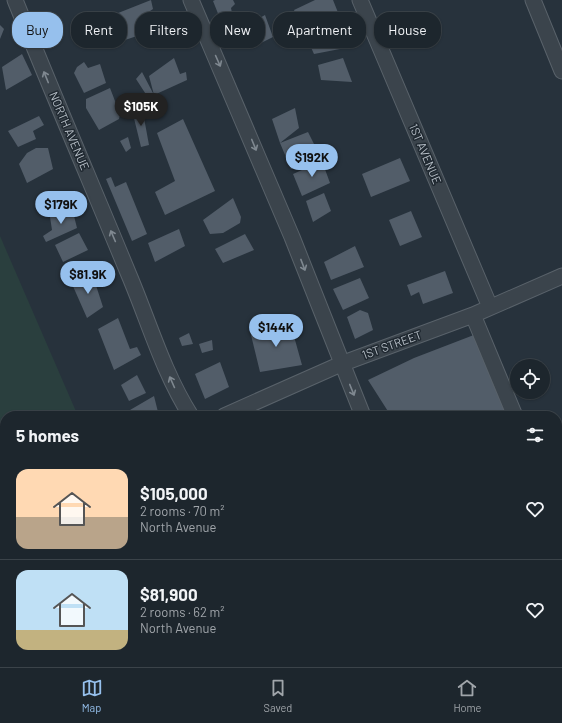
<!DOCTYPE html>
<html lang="en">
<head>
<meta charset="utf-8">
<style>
	body { margin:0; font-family:Barlow,sans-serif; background:#252e35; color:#f1f3f6; height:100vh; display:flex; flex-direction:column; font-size:15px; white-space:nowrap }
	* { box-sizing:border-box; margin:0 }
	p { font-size:13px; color:#a0a5aa }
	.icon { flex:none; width:22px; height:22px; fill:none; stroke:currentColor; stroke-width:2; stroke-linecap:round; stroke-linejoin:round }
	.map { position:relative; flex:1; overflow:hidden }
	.drawer { position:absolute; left:0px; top:411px; width:562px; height:256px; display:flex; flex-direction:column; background:#1d262d; border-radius:16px 16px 0 0; box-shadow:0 1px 3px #0004,0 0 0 1px #3b4349 }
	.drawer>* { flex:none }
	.hud { position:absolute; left:12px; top:12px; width:538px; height:36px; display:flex; gap:8px }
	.tools { position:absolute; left:510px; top:359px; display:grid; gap:8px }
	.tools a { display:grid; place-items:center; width:40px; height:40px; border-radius:50%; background:#1d262d; box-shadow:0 1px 3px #0004,0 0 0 1px #3b4349; font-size:20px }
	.price { position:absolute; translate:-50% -34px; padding:0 9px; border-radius:14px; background:#96c0ed; color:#111; font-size:13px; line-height:26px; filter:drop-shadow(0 1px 2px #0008) }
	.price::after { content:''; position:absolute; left:50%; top:24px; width:12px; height:9px; margin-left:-6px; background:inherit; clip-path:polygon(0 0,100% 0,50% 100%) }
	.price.active { background:#222; color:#fff }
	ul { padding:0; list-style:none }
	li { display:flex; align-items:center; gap:12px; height:100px; padding:0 16px }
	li+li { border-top:1px solid #3b4349 }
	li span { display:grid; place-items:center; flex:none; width:112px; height:80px; border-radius:12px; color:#555 }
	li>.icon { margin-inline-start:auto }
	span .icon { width:48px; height:48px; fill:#fffc; stroke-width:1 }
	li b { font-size:17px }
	h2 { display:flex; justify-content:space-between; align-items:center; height:48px; padding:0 16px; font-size:17px }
	.tag { padding:0 14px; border-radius:16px; background:#1d262d; box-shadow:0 1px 3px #0004,0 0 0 1px #3b4349; font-size:14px; line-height:36px }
	.tag.active { background:#96c0ed; color:#111 }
	.tab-bar { display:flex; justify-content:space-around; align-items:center; height:56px; border-top:1px solid #3b4349; background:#1d262d; font-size:11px; color:#a0a5aa }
	.tab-bar a { display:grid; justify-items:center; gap:2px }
	.tab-bar .active { color:#96c0ed }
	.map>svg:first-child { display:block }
</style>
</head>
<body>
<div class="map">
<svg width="562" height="667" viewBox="0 0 562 667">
	<rect width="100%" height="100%" fill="#27323c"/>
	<path fill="#2a3f3e" d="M0 236 78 416H5V483L0 485Z
		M0 611H5V662H71L74 667H0Z"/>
	<path fill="#525d69" d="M151 0 153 9 144 15 149 32 116 43 108 17Z
		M215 0H233L235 4 231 8 232 13 219 16 213 1Z
		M315 0H333L339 15 302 30 294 10Z
		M265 15 273 37 249 49 244 27Z
		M0 25 4 29 0 39Z
		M334 28 340 49 314 54 308 41Z
		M22 54 32 75 6 90 2 67Z
		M174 58 180 74 186 72 187 80 154 95 149 99 136 79 142 72 154 95 149 76Z
		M343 58 352 82 321 80 318 65Z
		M84 62 88 68 100 64 106 83 84 93 74 73 77 67Z
		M110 88 120 114 119 119 99 130 86 108V99Z
		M142 107 149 145 141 147 132 110Z
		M295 108 299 128 280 143 272 119Z
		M39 116 44 125 33 131 36 139 18 147 8 131Z
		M183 119 215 191 165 215 155 192 175 181 157 133Z
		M308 132 320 156 291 169 280 143Z
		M128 137 131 148 126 152 120 141Z
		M36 148H48L53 169 27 183 19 164 27 153Z
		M400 158 410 181 371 197 362 174Z
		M322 161 330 183 302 196 293 174Z
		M111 177 115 187 126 182 147 234 132 241 106 179Z
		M324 193 331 211 313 222 306 201Z
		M233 198 241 217 240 223 223 233 210 234 203 220Z
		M72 208 77 228 46 242 43 236 52 230 50 217Z
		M411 211 422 237 400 246 389 220Z
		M179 229 185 246 155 262 148 243Z
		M79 233 88 250 63 262 55 245Z
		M245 234 254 250 223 263 215 249Z
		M355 246 364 267 331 280 324 262Z
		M445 271 453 293 423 304 419 292 411 296 407 285Z
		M92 273 103 307 87 318 72 284Z
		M360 278 369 298 343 310 333 289Z
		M360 310 368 313 373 330 355 339 347 317Z
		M118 318 130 349 137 347 141 355 114 370 98 329Z
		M290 322 302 365 260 372 251 335Z
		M189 333 193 344 182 346 179 338Z
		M479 333 511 416H391L368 380 414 358Z
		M212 340 213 350 202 353 199 344Z
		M220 362 229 387 205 399 195 374Z
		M137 375 146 393 129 401 121 385Z
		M154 396 159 416H133L130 410Z
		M562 603V657L557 645V642L560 641 557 635V605Z
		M557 657H559L561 664 553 667 551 664 548 667H543L542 664 547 662H557Z
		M420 662H444L446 667H408Z
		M498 662H517L519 667H500Z"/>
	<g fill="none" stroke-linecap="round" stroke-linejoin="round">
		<defs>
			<path id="minor" d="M15 0C52 92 91 183 129 275 149 322 163 372 191 416
				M191 0 292 237 363 416
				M360 0 490 307
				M533 0 562 71
				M473 315 515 416
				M224 416 341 364 473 315 562 276
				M0 509 5 507
				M557 519 562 531
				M158 662 160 667
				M310 662 312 667
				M464 662 466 667"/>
		</defs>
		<use href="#minor" stroke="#59626a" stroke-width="17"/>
		<use href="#minor" stroke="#3b444c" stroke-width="15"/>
	</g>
	<defs><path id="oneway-shaft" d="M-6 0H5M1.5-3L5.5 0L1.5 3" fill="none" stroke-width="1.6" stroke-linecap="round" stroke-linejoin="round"/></defs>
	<g stroke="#7f8890">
		<use href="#oneway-shaft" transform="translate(218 61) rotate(66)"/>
		<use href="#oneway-shaft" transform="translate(46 77) rotate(-112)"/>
		<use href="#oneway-shaft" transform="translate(254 145) rotate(68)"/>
		<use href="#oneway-shaft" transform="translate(113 236) rotate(-113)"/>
		<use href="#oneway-shaft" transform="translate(303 265) rotate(69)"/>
		<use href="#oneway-shaft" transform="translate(172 382) rotate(-114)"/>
		<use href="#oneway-shaft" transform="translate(352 390) rotate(68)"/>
	</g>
	<g text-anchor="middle" stroke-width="3" stroke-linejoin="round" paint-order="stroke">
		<g font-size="12" fill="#b7bfc7" stroke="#202931">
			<text transform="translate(69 131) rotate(67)" y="4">NORTH AVENUE</text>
			<text transform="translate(425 154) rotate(67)" y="4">1ST AVENUE</text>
			<text transform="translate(392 345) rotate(-20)" y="4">1ST STREET</text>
		</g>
	</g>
</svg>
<div class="tools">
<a><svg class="icon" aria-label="locate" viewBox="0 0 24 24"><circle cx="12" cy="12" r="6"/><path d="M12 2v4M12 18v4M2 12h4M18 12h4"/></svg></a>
</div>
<b class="price active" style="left:141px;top:127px">$105K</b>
<b class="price" style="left:312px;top:178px">$192K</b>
<b class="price" style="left:61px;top:225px">$179K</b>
<b class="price" style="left:88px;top:295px">$81.9K</b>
<b class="price" style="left:276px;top:348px">$144K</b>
<div class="hud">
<a class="tag active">Buy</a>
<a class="tag">Rent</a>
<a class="tag">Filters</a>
<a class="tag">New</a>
<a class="tag">Apartment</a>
<a class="tag">House</a>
</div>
<section class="drawer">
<h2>5 homes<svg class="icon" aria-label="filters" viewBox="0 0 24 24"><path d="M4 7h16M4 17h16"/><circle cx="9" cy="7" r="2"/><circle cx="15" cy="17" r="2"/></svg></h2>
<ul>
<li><span style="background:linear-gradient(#ffd9b3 60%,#b9a48a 0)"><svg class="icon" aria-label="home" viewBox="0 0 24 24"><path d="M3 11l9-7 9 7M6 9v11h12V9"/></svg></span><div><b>$105,000</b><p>2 rooms · 70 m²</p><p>North Avenue</p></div><svg class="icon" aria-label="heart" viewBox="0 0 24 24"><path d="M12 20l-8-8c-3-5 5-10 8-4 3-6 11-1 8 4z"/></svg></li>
<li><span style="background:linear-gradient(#bfe0f5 75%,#c2b280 0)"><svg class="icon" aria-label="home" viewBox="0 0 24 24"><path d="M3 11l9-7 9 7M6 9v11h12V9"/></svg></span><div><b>$81,900</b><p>2 rooms · 62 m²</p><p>North Avenue</p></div><svg class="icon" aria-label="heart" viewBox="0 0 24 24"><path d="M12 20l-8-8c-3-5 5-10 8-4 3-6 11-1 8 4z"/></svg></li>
</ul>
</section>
</div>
<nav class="tab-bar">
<a class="active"><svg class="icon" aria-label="map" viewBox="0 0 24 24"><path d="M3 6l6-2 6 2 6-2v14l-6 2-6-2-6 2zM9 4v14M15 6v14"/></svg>Map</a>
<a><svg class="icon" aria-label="saved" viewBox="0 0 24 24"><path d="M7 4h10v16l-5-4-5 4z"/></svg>Saved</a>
<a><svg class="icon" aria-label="home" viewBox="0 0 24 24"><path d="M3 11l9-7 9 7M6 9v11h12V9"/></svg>Home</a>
</nav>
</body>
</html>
